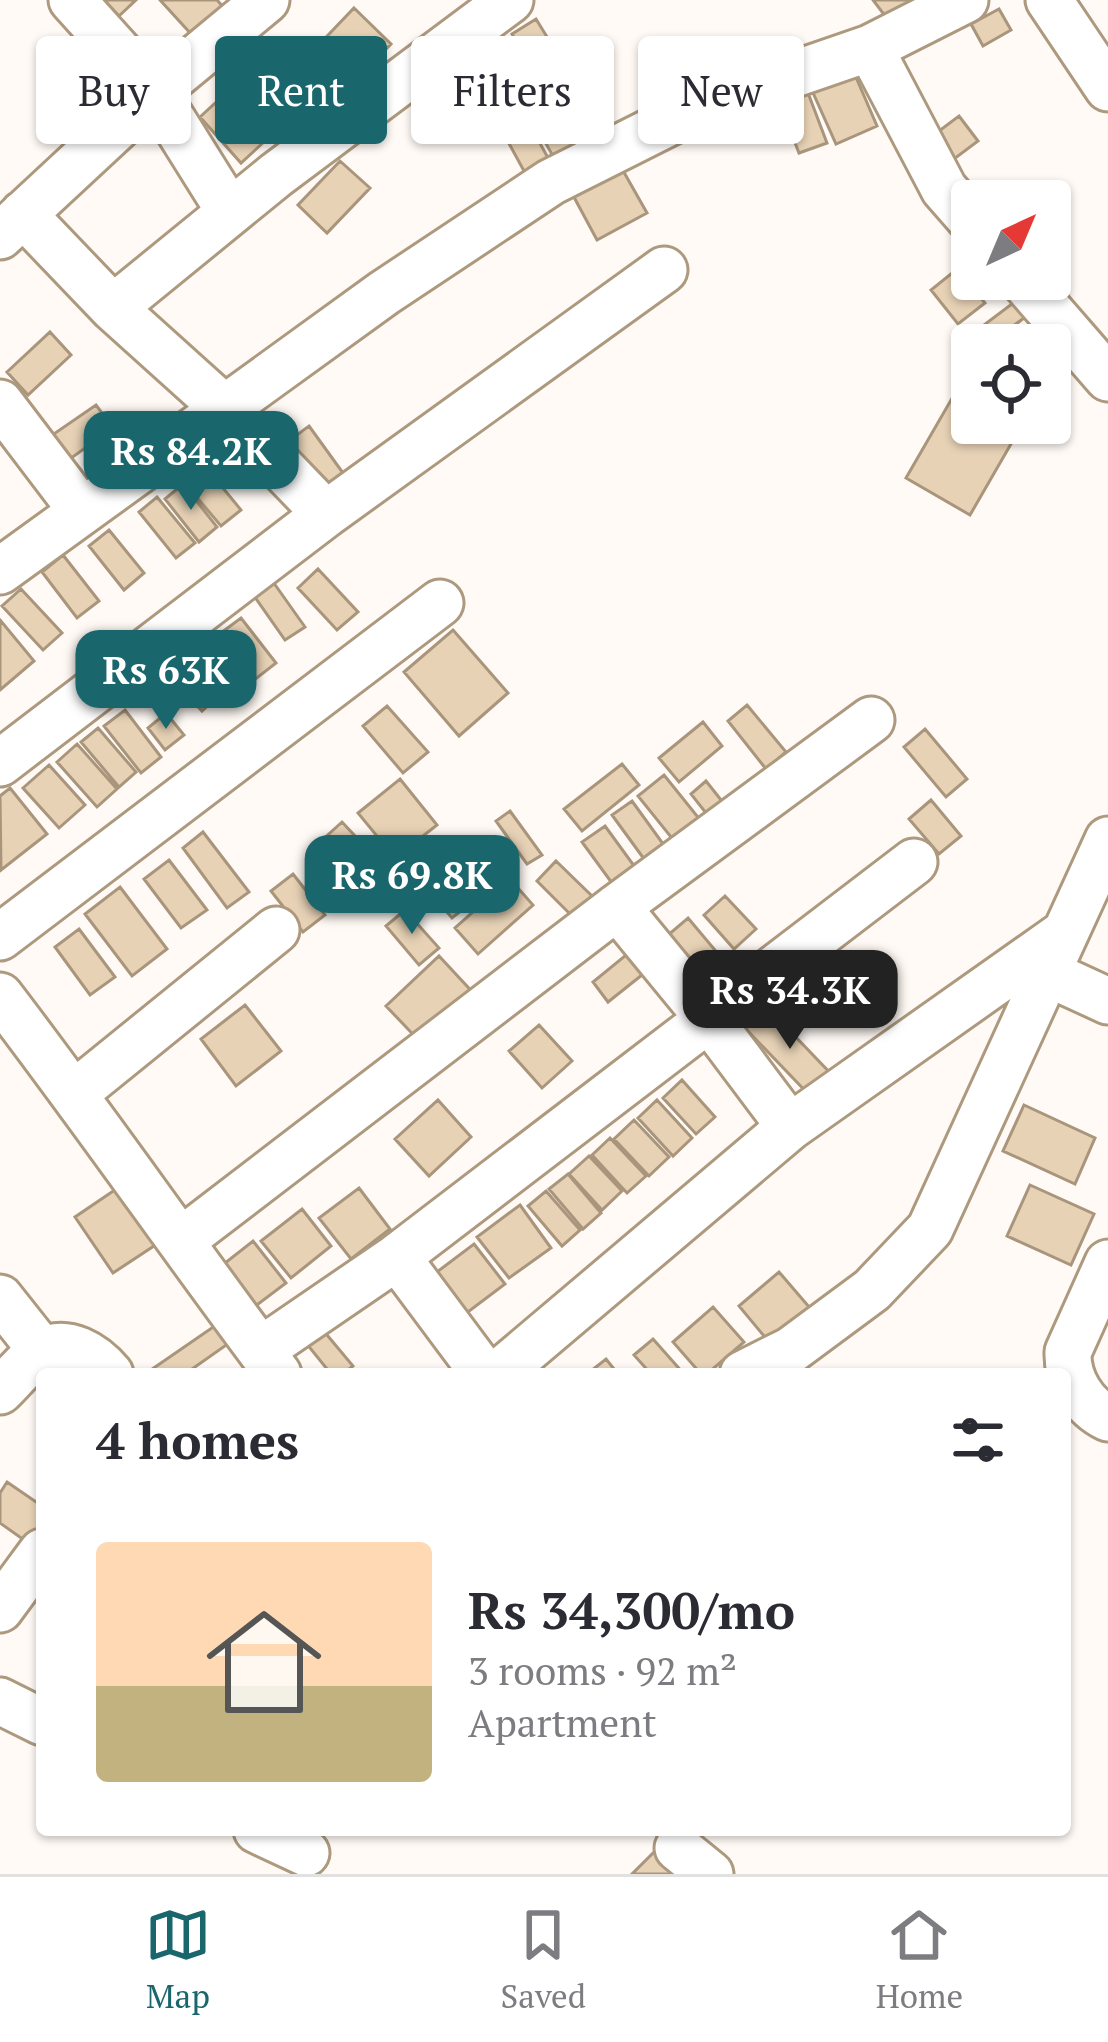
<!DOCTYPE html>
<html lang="en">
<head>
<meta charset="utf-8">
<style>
	body { margin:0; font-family:"PT Serif",serif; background:#f7f7f7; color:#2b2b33; height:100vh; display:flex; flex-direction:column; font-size:45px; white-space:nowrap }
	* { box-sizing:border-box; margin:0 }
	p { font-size:39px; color:#7c7c81 }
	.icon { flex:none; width:66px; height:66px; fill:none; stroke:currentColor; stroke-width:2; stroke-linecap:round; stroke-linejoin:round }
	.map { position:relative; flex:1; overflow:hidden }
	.drawer { position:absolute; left:36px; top:1368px; width:1035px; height:468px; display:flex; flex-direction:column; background:#fff; border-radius:12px; box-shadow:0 3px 9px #0004 }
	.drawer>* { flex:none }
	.hud { position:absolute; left:36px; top:36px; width:1038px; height:108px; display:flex; gap:24px }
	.needle { width:78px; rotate:44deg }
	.fabs { position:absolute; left:951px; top:180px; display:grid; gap:24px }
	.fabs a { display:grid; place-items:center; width:120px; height:120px; border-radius:12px; background:#fff; box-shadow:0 3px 9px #0004; font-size:60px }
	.price { position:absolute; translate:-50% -102px; padding:0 27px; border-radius:24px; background:#19666d; color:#fff; font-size:39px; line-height:78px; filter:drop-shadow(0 3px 6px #0008) }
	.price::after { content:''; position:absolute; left:50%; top:72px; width:36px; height:27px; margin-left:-18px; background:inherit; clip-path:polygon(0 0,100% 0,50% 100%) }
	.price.active { background:#222; color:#fff }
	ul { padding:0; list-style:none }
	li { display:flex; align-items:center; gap:36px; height:300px; padding:0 60px }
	li span { display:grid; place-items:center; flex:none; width:336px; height:240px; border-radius:12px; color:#555 }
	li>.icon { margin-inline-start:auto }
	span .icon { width:144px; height:144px; fill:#fffc; stroke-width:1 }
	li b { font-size:51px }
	h2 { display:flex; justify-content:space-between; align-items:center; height:144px; padding:0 60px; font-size:51px }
	.pill { padding:0 42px; border-radius:12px; background:#fff; box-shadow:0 3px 9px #0004; font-size:42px; line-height:108px }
	.pill.active { background:#19666d; color:#fff }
	.menu { display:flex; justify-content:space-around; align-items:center; height:168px; border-top:3px solid #e1e1e2; background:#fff; font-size:33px; color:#7c7c81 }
	.menu a { display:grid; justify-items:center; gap:6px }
	.menu .active { color:#19666d }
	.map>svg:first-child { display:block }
</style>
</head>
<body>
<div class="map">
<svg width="1108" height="1874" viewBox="0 0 1108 1874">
	<rect width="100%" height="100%" fill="#fffaf5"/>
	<path fill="#e7d2b6" stroke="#a9957b" stroke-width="3" d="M104 0H136L119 16Z
		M160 0H217L233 18 203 47Z
		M873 0H925L895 29Z
		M354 8 391 44 347 89 311 53Z
		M999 9 1011 30 983 46 971 24Z
		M536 19 571 76 546 91 512 34Z
		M492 49 525 100 495 120 462 69Z
		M266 56 309 97 275 133 232 92Z
		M852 68 877 126 836 144 810 86Z
		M805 85 827 143 799 153 777 96Z
		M224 95 265 141 241 163 200 117Z
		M551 96 582 151 558 165 527 110Z
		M524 114 554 169 530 182 500 127Z
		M959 116 978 141 946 165 927 140Z
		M617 160 647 213 597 240 568 186Z
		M340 161 370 188 327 233 298 205Z
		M957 269 985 303 958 324 931 290Z
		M1025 294 1036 309 988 345H974L968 337Z
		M50 332 71 355 28 395 7 372Z
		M962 381 972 387V423H1023L970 515 906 478Z
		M96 405 113 428 63 464 45 440Z
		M309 426 343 473 317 492 282 446Z
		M204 465 241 510 221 526 184 482Z
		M183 484 217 527 199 542 165 499Z
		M157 497 195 543 176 558 139 512Z
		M109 530 144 573 124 590 89 546Z
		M63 555 99 601 77 618 42 572Z
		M318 569 358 612 337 630 298 588Z
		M271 579 305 627 285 640 252 593Z
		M21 589 62 633 43 650 2 606Z
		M241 618 276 663 253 681 218 635Z
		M0 620 34 661 0 690Z
		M453 630 508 693 459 736 404 672Z
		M186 650 223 691 202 711 165 671Z
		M747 705 786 752 766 769 728 721Z
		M387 706 428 752 403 773 363 726Z
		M125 710 161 757 141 773 104 726Z
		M166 713 184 735 165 750 148 728Z
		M703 722 722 746 679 782 659 758Z
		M98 728 136 772 119 787 81 742Z
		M925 729 967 779 946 797 904 747Z
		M77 744 117 789 97 807 57 762Z
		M622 764 639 785 582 831 564 809Z
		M49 765 85 805 59 828 23 788Z
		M664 775 701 821 675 842 638 796Z
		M400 779 437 825 395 858 358 813Z
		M706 781 729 810 713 822 691 794Z
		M10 788 47 834 1 870 0 796Z
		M931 800 961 836 939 854 909 819Z
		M632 801 666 848 647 863 612 815Z
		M510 811 542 855 527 864 496 821Z
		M342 822 384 867 362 887 320 842Z
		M605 826 640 874 617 890 582 842Z
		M203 832 249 892 227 908 183 848Z
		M453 850 486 891 452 918 418 878Z
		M169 860 207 910 181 928 144 879Z
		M556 861 592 896 572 916 537 881Z
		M293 874 325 915 303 932 271 891Z
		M510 879 533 905 478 954 455 928Z
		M120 887 167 949 132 976 85 914Z
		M725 896 756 929 734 949 704 915Z
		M405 910 439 948 419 965 386 926Z
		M688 918 720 956 699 974 667 936Z
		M79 929 115 977 90 995 55 947Z
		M626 955 642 975 608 1002 593 982Z
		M439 956 478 998 425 1047 386 1006Z
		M245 1005 281 1051 236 1086 201 1039Z
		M766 1006 835 1078 813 1099 744 1027Z
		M539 1025 572 1061 542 1088 509 1051Z
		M682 1080 715 1117 696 1134 663 1098Z
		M438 1100 471 1137 429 1176 395 1139Z
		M657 1100 692 1138 673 1156 638 1118Z
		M1024 1105 1095 1138 1075 1184 1003 1151Z
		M634 1120 669 1157 649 1176 614 1139Z
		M610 1138 646 1176 627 1193 592 1155Z
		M589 1156 622 1191 602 1210 569 1174Z
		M568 1174 601 1213 583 1229 549 1189Z
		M128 1181 166 1238 113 1273 75 1217Z
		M1030 1185 1094 1214 1071 1265 1007 1236Z
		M359 1188 390 1229 351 1259 319 1218Z
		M546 1191 580 1230 562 1246 528 1206Z
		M520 1205 551 1248 509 1278 477 1237Z
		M302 1209 331 1246 291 1278 261 1241Z
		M253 1241 286 1283 253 1308 220 1267Z
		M474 1244 505 1284 456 1321 425 1281Z
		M779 1272 810 1308 769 1342 739 1306Z
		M713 1307 744 1342 707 1374H701L673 1342Z
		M219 1323 232 1341 185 1374H145Z
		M322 1329 353 1366 343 1374H331L306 1343Z
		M653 1339 684 1374H651L634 1355Z
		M606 1359 618 1374H587Z
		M7 1482 42 1506V1530L31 1545 0 1523V1493Z
		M659 1847 686 1874H632Z"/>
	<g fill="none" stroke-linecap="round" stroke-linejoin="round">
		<defs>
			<path id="minor" d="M72 0 155 92 230 212
				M1049 0 1108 88
				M870 48 944 189 972 221
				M23 214 113 308 224 408 326 514
				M0 236 155 92 266 0
				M1022 279 1108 378
				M113 308 276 175 510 0
				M0 403 82 511
				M0 571 384 293 551 182 702 106 870 48 965 0
				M0 763 326 514 664 270
				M0 937 440 603
				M1047 973 1108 1001
				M0 996C95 1120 184 1249 278 1374
				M75 1093 276 930
				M790 1127 1062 935
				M182 1240 617 907 871 720
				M397 1257 914 862
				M1108 1263 1068 1352C1067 1379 1083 1406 1108 1418
				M0 1298 42 1351
				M261 1350 397 1257 476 1363 473 1374
				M498 1374 790 1127 709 1019 617 907
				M743 1374 791 1350 872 1290 930 1229 1108 840
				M0 1391C11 1381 29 1358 42 1351 68 1338 94 1355 110 1374
				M0 1609 42 1552
				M0 1701 42 1722
				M257 1830 306 1853
				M678 1848 710 1874"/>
		</defs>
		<use href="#minor" stroke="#ad997e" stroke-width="51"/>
		<use href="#minor" stroke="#fff" stroke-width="45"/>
	</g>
</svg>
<div class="fabs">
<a><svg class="needle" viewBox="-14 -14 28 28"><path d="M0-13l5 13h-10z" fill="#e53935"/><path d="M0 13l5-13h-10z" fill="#7c7c81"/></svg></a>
<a><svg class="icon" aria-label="locate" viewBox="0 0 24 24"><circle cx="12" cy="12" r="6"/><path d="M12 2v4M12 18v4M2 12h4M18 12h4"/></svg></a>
</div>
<b class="price" style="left:191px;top:513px">Rs 84.2K</b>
<b class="price" style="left:166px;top:732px">Rs 63K</b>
<b class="price" style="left:412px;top:937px">Rs 69.8K</b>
<b class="price active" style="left:790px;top:1052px">Rs 34.3K</b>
<div class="hud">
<a class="pill">Buy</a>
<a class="pill active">Rent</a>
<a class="pill">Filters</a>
<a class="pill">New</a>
</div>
<section class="drawer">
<h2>4 homes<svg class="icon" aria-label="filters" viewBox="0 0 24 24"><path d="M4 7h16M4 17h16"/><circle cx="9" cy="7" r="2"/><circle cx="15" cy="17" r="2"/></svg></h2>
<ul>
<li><span style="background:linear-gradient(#ffd9b3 60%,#c2b280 0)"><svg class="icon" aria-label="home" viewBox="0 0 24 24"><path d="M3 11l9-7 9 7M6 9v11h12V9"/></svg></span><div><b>Rs 34,300/mo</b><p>3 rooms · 92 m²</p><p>Apartment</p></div></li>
</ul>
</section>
</div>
<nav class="menu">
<a class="active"><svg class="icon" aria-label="map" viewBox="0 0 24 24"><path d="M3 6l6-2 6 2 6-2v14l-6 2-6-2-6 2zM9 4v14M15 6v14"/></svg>Map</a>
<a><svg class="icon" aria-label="saved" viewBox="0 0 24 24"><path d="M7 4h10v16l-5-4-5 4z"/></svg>Saved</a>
<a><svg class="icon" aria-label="home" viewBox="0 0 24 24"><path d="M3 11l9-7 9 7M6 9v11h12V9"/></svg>Home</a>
</nav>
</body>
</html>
